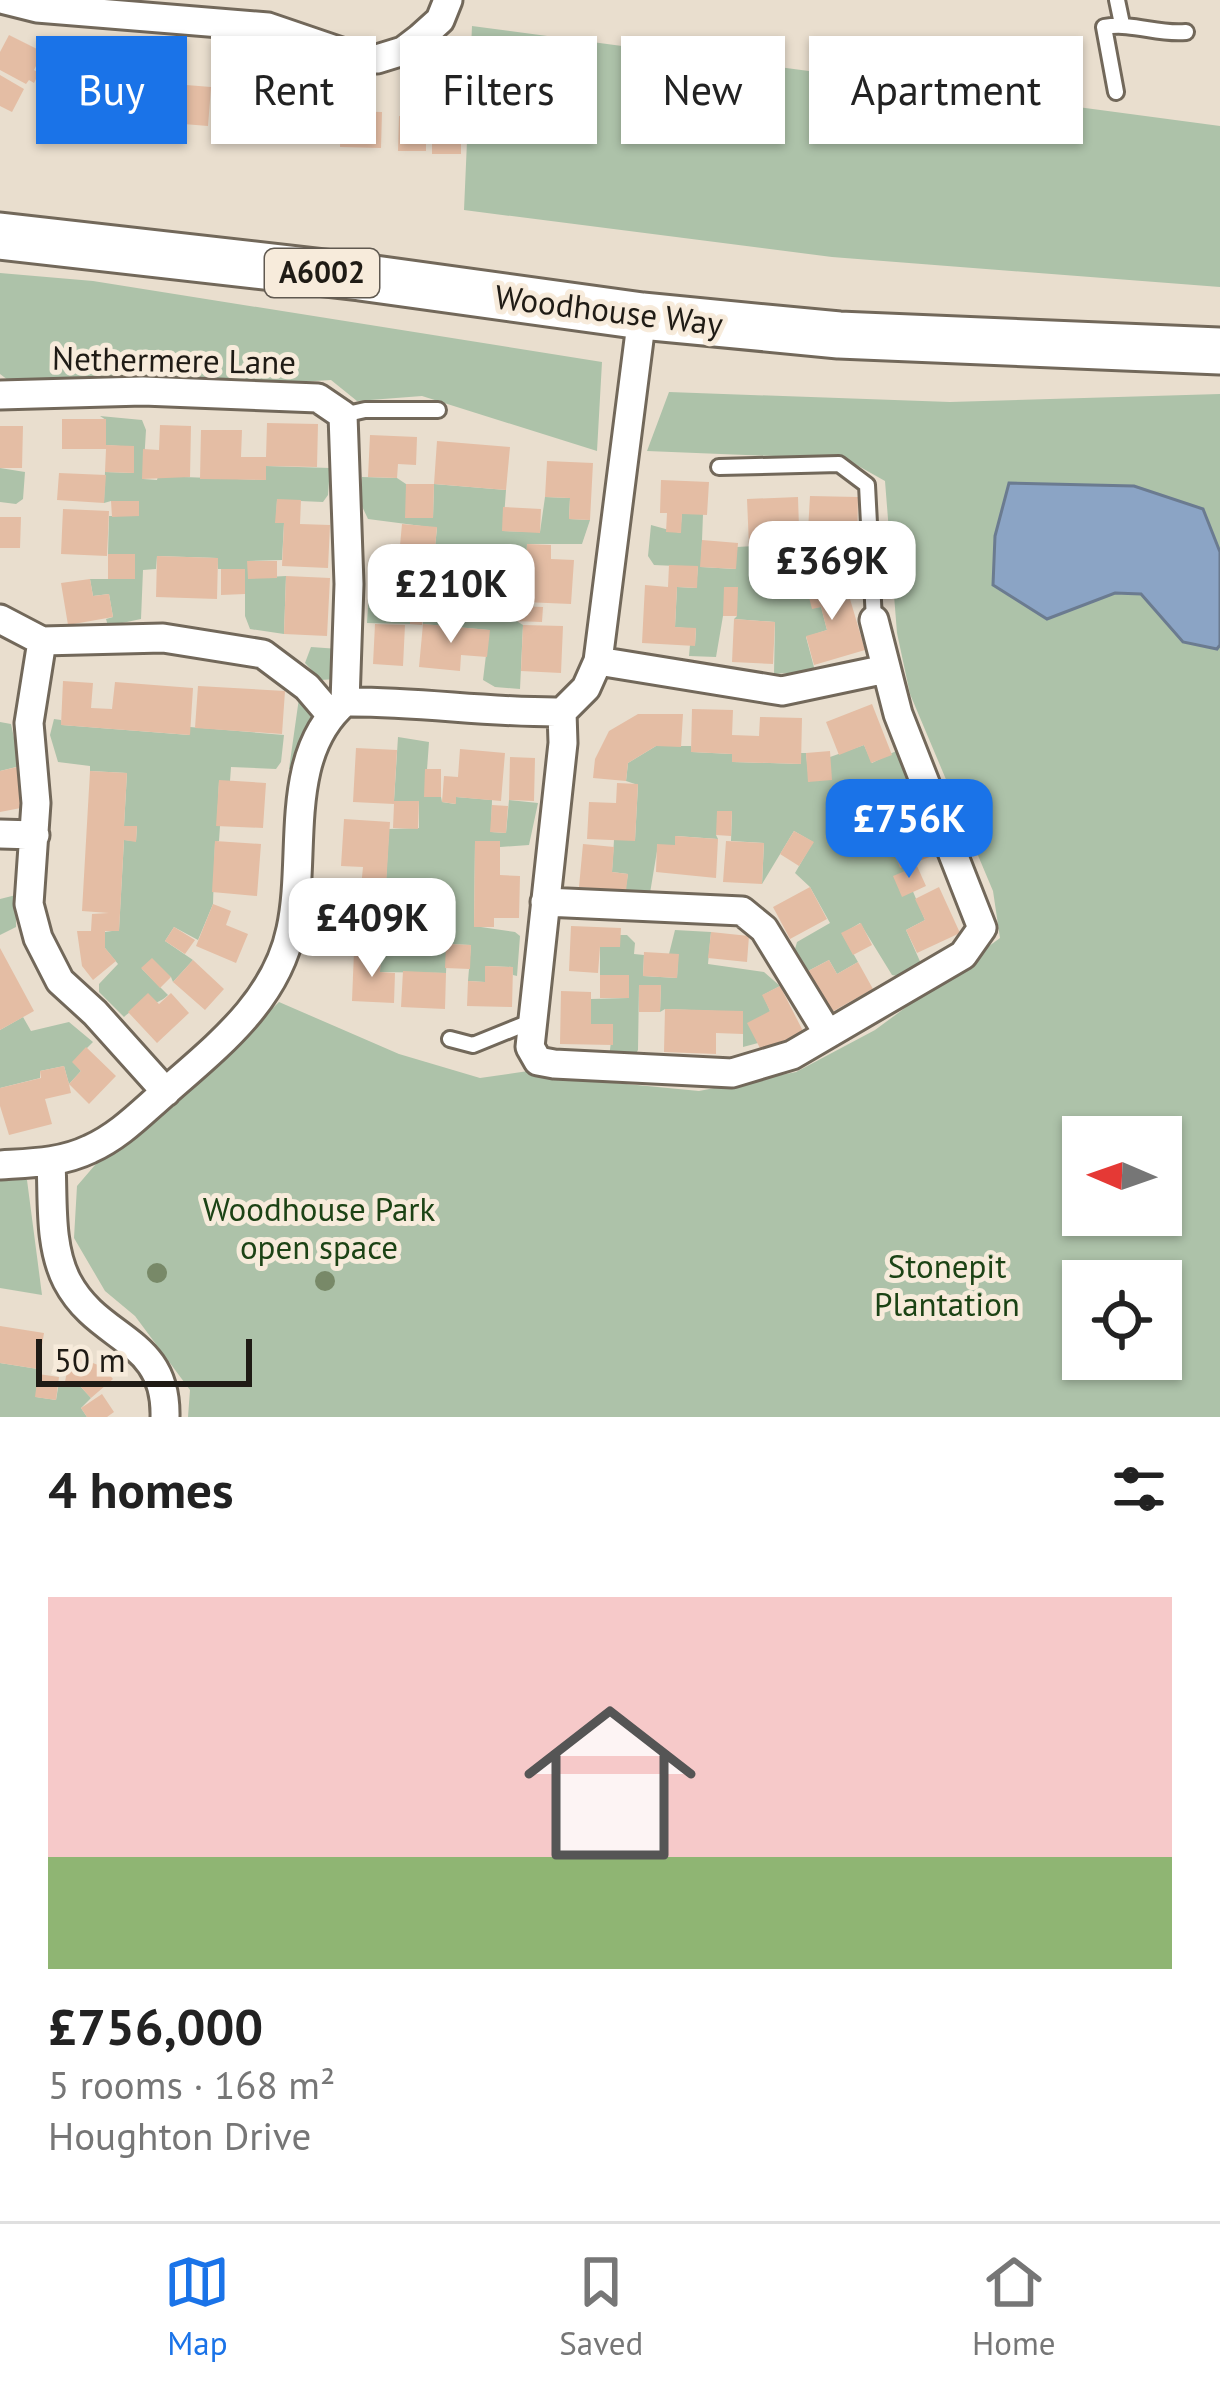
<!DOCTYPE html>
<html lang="en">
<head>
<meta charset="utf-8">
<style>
	body { margin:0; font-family:"PT Sans",sans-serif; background:#f6f6f6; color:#222; height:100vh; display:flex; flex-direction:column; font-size:45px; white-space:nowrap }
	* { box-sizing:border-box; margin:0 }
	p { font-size:39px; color:#767676 }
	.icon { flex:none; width:66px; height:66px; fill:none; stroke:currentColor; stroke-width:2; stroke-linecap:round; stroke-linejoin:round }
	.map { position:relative; height:1417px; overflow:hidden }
	.panel { display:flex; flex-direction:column; background:#fff; flex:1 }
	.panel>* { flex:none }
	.guide { position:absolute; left:36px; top:36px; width:1149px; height:108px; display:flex; gap:24px }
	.needle { width:78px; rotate:272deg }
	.fabs { position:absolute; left:1062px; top:1116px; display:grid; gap:24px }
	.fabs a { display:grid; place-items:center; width:120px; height:120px; border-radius:0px; background:#fff; box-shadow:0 3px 9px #0004; font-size:60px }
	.scale { position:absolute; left:36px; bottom:30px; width:216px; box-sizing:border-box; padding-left:12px; border:6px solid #1f1b15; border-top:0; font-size:33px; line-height:42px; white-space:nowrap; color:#1f1b15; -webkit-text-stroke:9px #f7ebdb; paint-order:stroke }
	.price { position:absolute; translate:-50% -102px; padding:0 27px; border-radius:24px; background:#fff; color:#222; font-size:39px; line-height:78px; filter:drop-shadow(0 3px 6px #0008) }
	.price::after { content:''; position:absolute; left:50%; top:72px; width:36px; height:27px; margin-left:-18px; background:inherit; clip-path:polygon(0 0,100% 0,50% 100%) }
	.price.active { background:#1a73e8; color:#fff }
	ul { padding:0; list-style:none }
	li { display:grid; align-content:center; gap:24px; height:636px; padding:0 48px }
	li+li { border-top:3px solid #e0e0e0 }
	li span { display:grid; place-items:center; height:372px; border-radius:0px; color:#555 }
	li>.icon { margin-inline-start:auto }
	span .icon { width:216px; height:216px; fill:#fffc; stroke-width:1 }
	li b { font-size:51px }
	h2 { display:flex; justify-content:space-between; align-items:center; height:144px; padding:0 48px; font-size:51px }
	.chip { padding:0 42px; border-radius:0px; background:#fff; box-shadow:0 3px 9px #0004; font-size:42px; line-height:108px }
	.chip.active { background:#1a73e8; color:#fff }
	.dock { display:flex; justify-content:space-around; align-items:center; height:168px; border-top:3px solid #e0e0e0; background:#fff; font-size:33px; color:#767676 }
	.dock a { display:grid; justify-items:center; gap:6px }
	.dock .active { color:#1a73e8 }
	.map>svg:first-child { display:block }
</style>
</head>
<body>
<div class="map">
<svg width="1220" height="1417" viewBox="0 0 1220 1417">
	<rect width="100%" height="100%" fill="#e9dece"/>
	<path fill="#adc2a9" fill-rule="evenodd" d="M472 26 1220 126V287L832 257 464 210Z
		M0 273 93 281 602 362 597 451 422 396 357 401 331 380 218 387 124 376 8 380 0 374Z
		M669 392 950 402 1220 394V1417H188L190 1390 135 1316 105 1291 74 1238 77 1186 101 1158 181 1098 279 1002 399 1054 480 1078 535 1070 543 1076 699 1091 796 1072 875 1030 1000 938 993 891 910 694 897 633 885 481 846 459 647 451ZM1083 1137H1161V1215H1083ZM1083 1281H1161V1359H1083Z
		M100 416 142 420 146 430 143 479 157 480 158 476 265 480 266 466 330 468 328 495 323 502 277 500 276 522 284 523 282 560 248 561V578L286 576 284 634 250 629 245 616V569H218L217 558 157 556 156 569 143 570 141 619 108 626 106 619 113 617 109 594 93 596 90 579H135V555L108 554 109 516H139L111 501 104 503 105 472 133 473 134 447 106 445V420Z
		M0 468 25 472 23 499 16 504 0 502Z
		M362 477 397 478 406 484V518H433L434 484 506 490 503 531 540 532 545 497 570 498 569 519 590 520 582 544H527L524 602 515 606V620L523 625 520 689 495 687 483 680 489 630 423 624 422 604 410 605V624L367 623 369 591 374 587 422 589 423 574 432 575 437 528 368 519 360 502Z
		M682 514H703L701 567 735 569 737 547 772 545V529L799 528 798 561 811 533 841 532V546H857L856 573 830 579 828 572 812 608 821 607 827 630 806 637 815 671 774 674 775 622 734 619 737 616H723L716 657 689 656 690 645H695L696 629 675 627 677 587 696 588 698 567 654 565 648 556 651 525 680 533Z
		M311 647 339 649 336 679 321 680 305 663Z
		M300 691 316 719 295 770 289 769Z
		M54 719 61 720 62 725 189 735 190 727 284 735 281 762 276 769 231 767 230 781H219L217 825 220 826 219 841 215 842 213 904 198 940 174 927 165 941 193 960 173 982 171 977 142 969 168 995C155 1008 135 1005 124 1017L99 992V984L118 964 105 948V932L119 930 124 840 136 841 137 826H124L127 773 90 771V766L58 762 50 735Z
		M0 722 11 724 20 766 0 771Z
		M398 737 429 742 425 797H441L442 802 455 804 456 797 492 800 491 832 506 833 509 800 538 803 529 845 500 847V841L475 842 474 926 515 932 520 936 517 976 513 975 512 967 486 966 485 982 468 981 471 945 447 944 446 973 380 972 381 953 354 951V933H383L389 829 419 828V802L394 801Z
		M864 745 872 763 898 750 907 777 903 784 864 800 872 821 882 818 925 920 906 930 923 968 903 977 892 975 860 923 842 934 858 962 837 974 829 960 808 971 795 949 797 942 830 923 810 887 795 873 813 842 794 831 762 884 764 843 731 841 732 811 716 835 718 839 676 836 675 845H658L650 893 642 898 624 897 628 874 612 872 614 840H635L638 785 626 781 628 763 656 746H691L692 752 732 754 733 762 801 764V753H806L809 782 830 757Z
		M16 895V927L0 935V899Z
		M675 930 711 932 708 964 764 972 780 986 763 995 770 1011 758 1043 743 1047V1012L665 1009 660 1012 661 986 639 985 638 1050 635 1055 609 1058 613 1025 591 1024V999L628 998V975H600V947H619L620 935H627L635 943 634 954 644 955 643 976 677 978 678 955 669 954Z
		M23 1017 31 1031 69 1022 93 1042 73 1062 81 1071 69 1084 64 1066 40 1071V1078L0 1088V1030Z
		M27 1180 42 1295 0 1288V1180Z
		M0 1363 38 1369 36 1397 56 1400 59 1382 80 1386 91 1398 81 1408 87 1417H0Z"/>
	<path fill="#8ba4c5" stroke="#6b7b90" stroke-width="3" d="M1009 483 1134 486 1203 509 1220 552V645L1217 649 1183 642 1141 594 1115 593 1047 619 993 585 995 536Z"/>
	<path fill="#e4bda4" d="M9 35 43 52 34 70 39 73 34 83 29 80 26 84 0 70V52Z
		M87 56 113 57 111 97H106L105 111H90V95H86Z
		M0 75 24 89 12 112 0 106Z
		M120 77 161 80 159 115 118 112Z
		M174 84 211 87 208 126 171 123Z
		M224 86 249 88 246 126 222 125Z
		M266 90 292 91 289 134 263 132 264 123H255L257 96H266Z
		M296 98 332 99 331 139 294 138Z
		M341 111 382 112 381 148 340 147Z
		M432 115 461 116V154H432Z
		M399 116H426V151H398Z
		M62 419H106V449V445L134 446V473L105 472 106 449H62Z
		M267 423 318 424 317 467 266 466V480L200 479 201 430H242L241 457H266Z
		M160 425 191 426 190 477 142 479 143 449 159 450Z
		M0 426H23L22 468H0Z
		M370 435 417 437 416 465 398 464 397 478 368 477Z
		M437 441 510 447 506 490 434 484Z
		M547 461 593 463 590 520 569 519 570 498 545 497Z
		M59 473 106 475 104 503 57 500Z
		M661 480 709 482 707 515 682 514 681 533 666 532 667 513H660Z
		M406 484H434L433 518H405Z
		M810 496 858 497 857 546H840L841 532 808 531Z
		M798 497 799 528 772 529V545L749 546 747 499Z
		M277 499 301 500 300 524 330 525 328 568 282 566 284 523H275Z
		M111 501H139V516L112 517Z
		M503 507 541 509 540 533 502 531Z
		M63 509 109 511 107 556 61 554Z
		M0 517H21L20 548H0Z
		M402 524 437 527 433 570 398 567Z
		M811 533 812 561 798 562 797 534Z
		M702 540 738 543 736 569 700 567Z
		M527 544 551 545V559L574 560 571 604 524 602Z
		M108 554H135V579H108Z
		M157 556 218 558 217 599 156 597Z
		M247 561H277V578L248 579Z
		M669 565 698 566 697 588 677 587 675 627 696 628 695 646 642 643 645 585 668 587Z
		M221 569H245V594L221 595Z
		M397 572 423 574V589L396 587Z
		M828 572 836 603 850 599 865 650 814 665 806 636 827 630 821 607 812 609 804 578Z
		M286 576 330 578 327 636 284 634Z
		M90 579 93 596 109 594 113 617 68 625 61 583Z
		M724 587H738L737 616H723Z
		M410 604H423L422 625 410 624Z
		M515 606 543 607 542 622 515 621Z
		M734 619 775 622 773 664 732 662Z
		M375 624 405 625 403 666 373 664Z
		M423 624 490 630 487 657 461 655 460 671 419 667Z
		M523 625 563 626 561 673 521 671Z
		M63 681 93 683 91 708 112 709 115 682 193 688 190 735 61 725Z
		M198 686 285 691 282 734 195 728Z
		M872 704 892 755 871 763 864 745 839 755 826 722Z
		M692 709 733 710 732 735 759 736 760 717 802 718 801 764 732 762V754L691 752Z
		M638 714H683L681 747 656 746 628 763 626 781 593 778 595 759 609 731Z
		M356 748 397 750 394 801H419L418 829 393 828 394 804 353 802Z
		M460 749 505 753 501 801 456 797V804L442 802 444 776 458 777Z
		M830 751 832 780 808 782 806 753Z
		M510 757 535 758 534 801 509 800Z
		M17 767 26 807 0 812V771Z
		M425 769H441V797H424Z
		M90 771 127 773 124 826H137L136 842 124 840 119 931H105V948L116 961 93 980 82 966 77 931H91L92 914 109 913 82 911Z
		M219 780 266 783 263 828 216 826Z
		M617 783 638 784 635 841 587 839 589 802 616 803Z
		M887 790 896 812 872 822 864 799Z
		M492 805 508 806 506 833 490 832Z
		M918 809 935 855 900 868 883 822Z
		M717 811H732L731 836 716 835Z
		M344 819 390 822 383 934 354 932 355 920 334 919 336 886 361 887 363 867 341 866Z
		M794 831 814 842 799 866 780 854Z
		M675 836 718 839 716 878 656 872 657 844 675 845Z
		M215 841 261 844 257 896 212 892Z
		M475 841H500V875L520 876 519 918H494V927H474Z
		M726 841 764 843 762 884 723 882Z
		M583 844 614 847 612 872 628 874 626 891 579 887Z
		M917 866 926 886 902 897 893 876Z
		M810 887 827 919 790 939 773 907Z
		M939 887 960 933 917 953 906 930 925 920 915 899Z
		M213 904 231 911 226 925 248 934 236 963 196 946Z
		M861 923 872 945 853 955 841 933Z
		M571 926 621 928 620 947H600L598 973 569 971Z
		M174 927 195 940 185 954 165 941Z
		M711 932 749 936 747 962 708 958Z
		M446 944 471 945 470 969 445 968Z
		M0 948 34 1011 0 1030Z
		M354 951 381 953 380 972 395 973 394 1003 352 1001Z
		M644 952 679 954 677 978 643 976Z
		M152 958 171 977 160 988 141 968Z
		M193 960 224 989 205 1010 173 982Z
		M829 960 837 974 858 962 873 989 830 1013 808 971Z
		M485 966 513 967 512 1007 467 1006 468 981 485 982Z
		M403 971 446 973 445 1009 401 1007Z
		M600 975H629V998H600Z
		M639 985H661L660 1012H639Z
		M780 986 804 1033 763 1054 747 1023 770 1011 762 995Z
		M561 991 591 992V1024H613V1045L560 1044Z
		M148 993 159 1004 171 993 189 1013 157 1043 128 1012Z
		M665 1009 743 1011V1034L716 1033V1054L664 1052Z
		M86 1047 116 1076 89 1104 69 1084 71 1093 45 1099 52 1124 9 1135 0 1106V1088L41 1078 40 1071 64 1066 69 1084 81 1071 72 1062Z
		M0 1326 44 1333 38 1369 0 1363Z
		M70 1354 103 1367 113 1379 91 1398 80 1386 65 1382Z
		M38 1374 59 1377 56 1400 35 1397Z
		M102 1394 114 1412 107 1417H87L81 1408Z"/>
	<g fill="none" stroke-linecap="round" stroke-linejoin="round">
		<defs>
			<path id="lane" d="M1117 0 1122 24
				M1116 92 1104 27C1134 22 1157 35 1186 32
				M343 415 365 410H438
				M719 467 839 464 867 485 874 620
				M450 1039 473 1045 530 1022"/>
			<path id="street" d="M5 0 37 8 268 27 356 57 377 59 403 51 420 38 440 20 448 0
				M0 395 143 391 318 398 343 415 349 584 345 702
				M0 619 42 641 163 638 263 654 307 687 330 714
				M42 641 29 723 36 803 29 904 38 938 60 981 95 1013 166 1092
				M598 661 782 691 886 669
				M562 712 563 743 530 1047 538 1061 554 1064 732 1073 792 1055 963 955 982 928 898 714 874 620
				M0 834 35 835
				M545 902 742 911 764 929 827 1032
				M51 1162C53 1201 49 1246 67 1281 99 1342 167 1337 165 1417
				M0 1165C31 1163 61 1163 90 1149 119 1136 140 1114 163 1094 216 1047 276 1002 291 929 307 856 282 756 345 702 418 701 488 713 562 712L586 688 598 661 642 316"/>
			<path id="primary" d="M0 236 360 277 642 316 839 335 1220 351"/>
		</defs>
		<use href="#lane" stroke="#72685a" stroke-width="20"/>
		<use href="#street" stroke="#72685a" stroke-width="33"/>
		<use href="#primary" stroke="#72685a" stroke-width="51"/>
		<use href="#lane" stroke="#fff" stroke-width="14"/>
		<use href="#street" stroke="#fff" stroke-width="27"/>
		<use href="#primary" stroke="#fff" stroke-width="45"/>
	</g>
	<g fill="#788968">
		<circle cx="157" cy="1273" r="10"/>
		<circle cx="325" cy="1281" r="10"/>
	</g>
	<g text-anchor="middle" stroke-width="10" stroke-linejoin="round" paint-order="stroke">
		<rect fill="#f7ebdb" stroke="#605950" stroke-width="3" x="265" y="249" width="114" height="48" rx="9"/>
		<g font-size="30" font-weight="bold" fill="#1f1b15">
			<text x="322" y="283">A6002</text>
		</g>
		<g font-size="33" fill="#1f1b15" stroke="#f7ebdb">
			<text transform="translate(609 310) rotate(7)" y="12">Woodhouse Way</text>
			<text transform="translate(174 360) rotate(1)" y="12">Nethermere Lane</text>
		</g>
		<g font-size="33" fill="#1c4315" stroke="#f7ebdb">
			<text x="319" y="1221">Woodhouse Park<tspan x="319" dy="38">open space</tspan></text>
			<text x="947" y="1278">Stonepit<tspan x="947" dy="38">Plantation</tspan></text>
		</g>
	</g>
</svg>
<div class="fabs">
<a><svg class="needle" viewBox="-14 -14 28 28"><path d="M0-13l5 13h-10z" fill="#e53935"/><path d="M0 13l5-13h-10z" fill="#767676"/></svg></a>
<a><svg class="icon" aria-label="locate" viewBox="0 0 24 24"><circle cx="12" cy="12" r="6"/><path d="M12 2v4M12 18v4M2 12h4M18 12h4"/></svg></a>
</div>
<div class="scale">50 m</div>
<b class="price" style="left:832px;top:623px">£369K</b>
<b class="price" style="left:451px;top:646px">£210K</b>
<b class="price active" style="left:909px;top:881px">£756K</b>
<b class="price" style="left:372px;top:980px">£409K</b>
<div class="guide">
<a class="chip active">Buy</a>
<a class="chip">Rent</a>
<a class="chip">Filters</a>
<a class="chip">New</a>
<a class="chip">Apartment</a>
</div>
</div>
<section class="panel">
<h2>4 homes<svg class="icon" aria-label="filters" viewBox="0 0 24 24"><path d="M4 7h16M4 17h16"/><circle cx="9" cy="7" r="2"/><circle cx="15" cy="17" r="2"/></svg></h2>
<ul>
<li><span style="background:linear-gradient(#f6c9c9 70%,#8fb573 0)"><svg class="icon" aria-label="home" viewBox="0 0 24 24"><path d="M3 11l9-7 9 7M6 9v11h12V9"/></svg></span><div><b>£756,000</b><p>5 rooms · 168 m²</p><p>Houghton Drive</p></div></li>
</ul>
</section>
<nav class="dock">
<a class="active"><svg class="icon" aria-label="map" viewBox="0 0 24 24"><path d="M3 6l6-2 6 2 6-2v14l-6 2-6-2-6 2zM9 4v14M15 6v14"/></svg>Map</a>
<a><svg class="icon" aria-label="saved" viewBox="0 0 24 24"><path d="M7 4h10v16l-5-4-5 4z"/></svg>Saved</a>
<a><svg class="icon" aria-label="home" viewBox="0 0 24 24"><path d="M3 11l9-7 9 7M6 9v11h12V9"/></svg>Home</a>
</nav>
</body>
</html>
